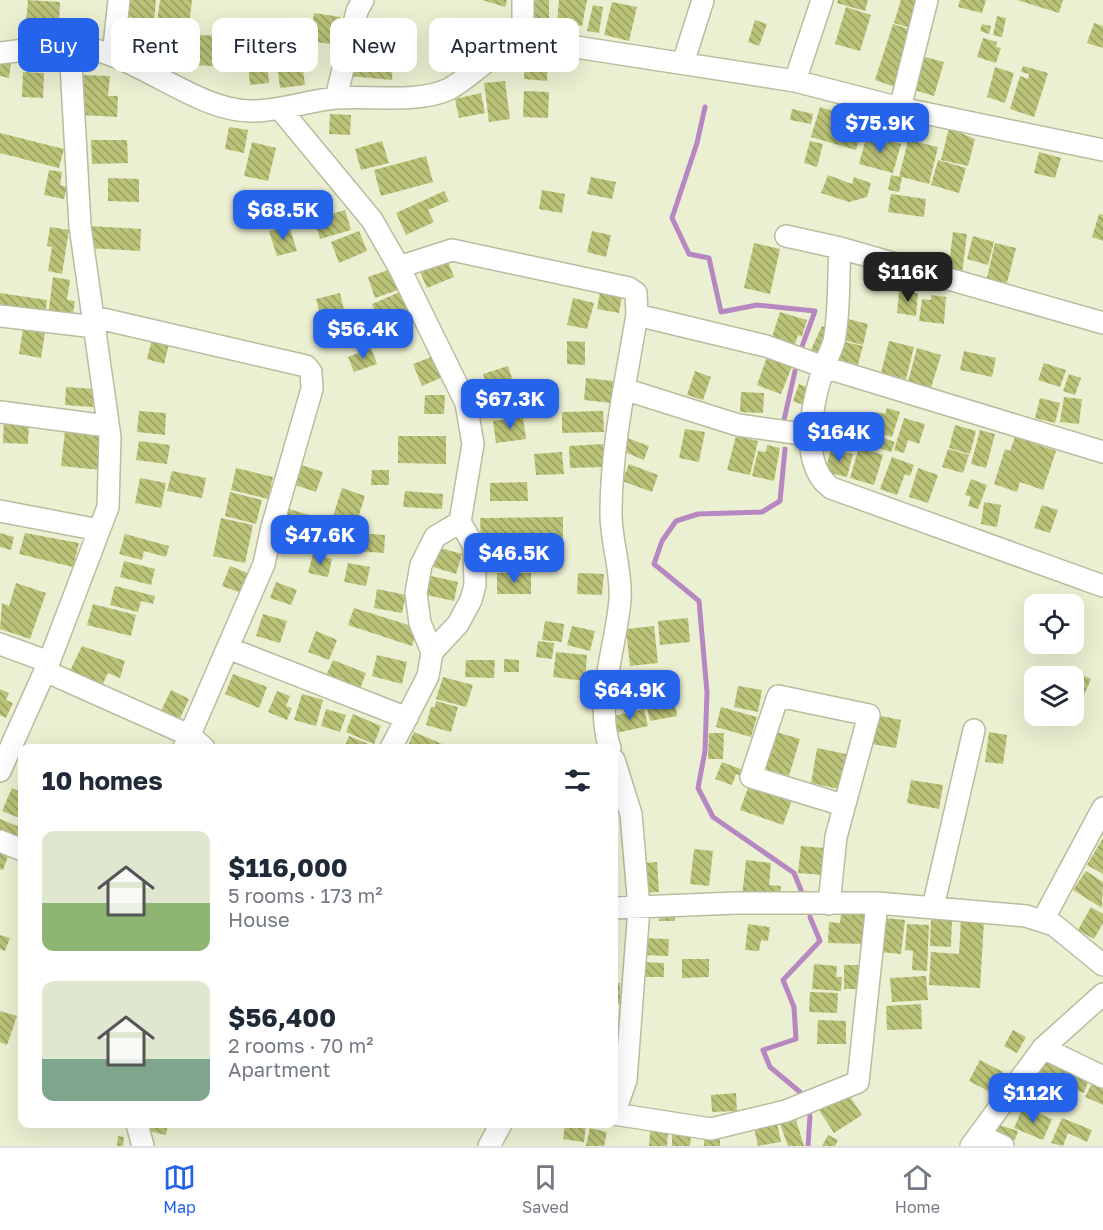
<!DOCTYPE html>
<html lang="en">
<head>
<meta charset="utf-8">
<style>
	body { margin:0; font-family:"Golos Text",sans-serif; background:#f6f6f7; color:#1f2937; height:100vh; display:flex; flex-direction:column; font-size:22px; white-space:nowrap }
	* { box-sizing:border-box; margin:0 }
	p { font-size:20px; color:#747a83 }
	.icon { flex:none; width:33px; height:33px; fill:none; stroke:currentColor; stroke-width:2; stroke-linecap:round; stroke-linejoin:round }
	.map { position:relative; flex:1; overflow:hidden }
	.drawer { position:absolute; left:18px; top:744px; width:600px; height:384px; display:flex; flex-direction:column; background:#fff; border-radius:12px; box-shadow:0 6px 24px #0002 }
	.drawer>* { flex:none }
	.banner { position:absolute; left:18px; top:18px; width:600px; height:54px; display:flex; gap:12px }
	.fabs { position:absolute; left:1024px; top:594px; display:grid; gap:12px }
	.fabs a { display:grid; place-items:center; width:60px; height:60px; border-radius:12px; background:#fff; box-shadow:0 6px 24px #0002; font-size:30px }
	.price { position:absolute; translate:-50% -51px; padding:0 14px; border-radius:12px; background:#2563eb; color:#fff; font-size:20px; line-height:39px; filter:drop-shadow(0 2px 3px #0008) }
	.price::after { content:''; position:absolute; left:50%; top:36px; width:18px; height:14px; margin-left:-9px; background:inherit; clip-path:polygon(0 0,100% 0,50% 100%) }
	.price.on { background:#222; color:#fff }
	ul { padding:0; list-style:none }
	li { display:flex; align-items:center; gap:18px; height:150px; padding:0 24px }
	li span { display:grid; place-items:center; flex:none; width:168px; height:120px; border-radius:12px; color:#555 }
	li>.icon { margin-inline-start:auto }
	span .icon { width:72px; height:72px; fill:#fffc; stroke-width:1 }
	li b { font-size:26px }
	h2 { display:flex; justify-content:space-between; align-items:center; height:72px; padding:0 24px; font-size:26px }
	.pill { padding:0 21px; border-radius:12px; background:#fff; box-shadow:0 6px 24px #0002; font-size:21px; line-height:54px }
	.pill.on { background:#2563eb; color:#fff }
	.tabs { display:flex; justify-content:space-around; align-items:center; height:84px; border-top:2px solid #e0e1e3; background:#fff; font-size:16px; color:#747a83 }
	.tabs a { display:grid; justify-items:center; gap:3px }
	.tabs .on { color:#2563eb }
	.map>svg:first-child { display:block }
</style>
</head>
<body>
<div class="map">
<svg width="1103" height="1146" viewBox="0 0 1103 1146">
	<defs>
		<pattern id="building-back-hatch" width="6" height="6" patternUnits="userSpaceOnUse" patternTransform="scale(1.5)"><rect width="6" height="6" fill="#bbc378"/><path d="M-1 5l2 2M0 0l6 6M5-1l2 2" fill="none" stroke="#989f62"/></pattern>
	</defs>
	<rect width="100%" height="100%" fill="#ecf0d2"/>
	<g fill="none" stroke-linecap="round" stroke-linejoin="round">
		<path stroke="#b687c1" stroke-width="5" d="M705 107 697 143 672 218 689 254 709 258 721 312 757 305 815 311 800 352
			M784 420 795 371
			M785 449 780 501 762 512 698 514 676 521 662 541 654 564 699 601 707 692 705 751 698 788 713 817 794 873 803 895
			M800 1092 770 1067 763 1050 796 1039 794 1007 783 980 820 941 810 917
			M808 1146 810 1116"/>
	</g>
	<path fill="url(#building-back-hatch)" d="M28 0 60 2 59 24H26Z
		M128 0H156L154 20 126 17Z
		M160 0H192L184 66 175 65 178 39 155 37Z
		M482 0H507L505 7Z
		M532 0H549V23H530Z
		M559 0H587L582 26 557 23Z
		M838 0H868L865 11 837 3Z
		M901 0H922L913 29 894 23Z
		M960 0H986L982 13 958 7Z
		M1017 0H1063L1059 13Z
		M612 2 637 7 629 41 604 35Z
		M593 5 603 7 599 33 587 31Z
		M846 7 871 15 860 51 835 44Z
		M314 13 341 17 337 45 310 41Z
		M997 16 1006 18 1002 37 993 35Z
		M123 19 151 24 147 49 119 44Z
		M755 20 767 24 759 46 748 42Z
		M1094 23 1103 26V48L1087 43Z
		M893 24 914 31 895 87 875 80Z
		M982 24 991 26 989 34 980 31Z
		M298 31 305 85 280 88 273 34Z
		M199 35 225 36 223 67 197 65Z
		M154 38 177 40 175 59 152 57Z
		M983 38 997 42 996 47 1001 48 996 63 977 57Z
		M374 55 393 56 392 80 349 76 351 58 374 59Z
		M921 56 944 62 934 96 911 89Z
		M525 59 548 60 547 81 524 79Z
		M0 61 11 62 9 78 0 76Z
		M267 62 269 83 250 85 248 64Z
		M1023 66 1048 73 1034 117 1010 109 1020 76 1028 79 1029 74 1021 72Z
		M995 67 1014 73 1005 103 987 97Z
		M23 72 44 73 43 98 22 97Z
		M84 75 110 76 108 96H118L117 117 82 115Z
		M505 81 510 119 489 122 484 83Z
		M524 91 549 92 548 118 523 117Z
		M481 93 485 113 459 118 455 99Z
		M820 107 833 111 832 114 843 118 845 110 866 116 856 150 811 137Z
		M792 109 813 114 811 124 790 120Z
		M871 109 881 111 877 130 867 128Z
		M330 114 351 115 350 135 329 134Z
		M229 127 248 130 244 153 225 149Z
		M949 128 975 139 968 166 941 160Z
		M0 133 64 149 59 168 0 153Z
		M867 135 901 144 893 173 859 164Z
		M91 140H127L128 163 92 164Z
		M908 140 938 147 929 184 902 177 899 192 888 190 891 175 899 177Z
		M382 141 389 163 361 170 355 149Z
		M810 141 823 144 817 167 804 163Z
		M252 142 276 148 268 181 244 176Z
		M1039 152 1061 158 1055 178 1034 173Z
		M426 156 433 182 381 196 374 170Z
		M938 160 966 168 959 193 931 185Z
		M49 170 62 172 60 185 67 187 64 199 44 195Z
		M828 175 852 184 854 177 871 183 867 197 849 202 821 193Z
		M591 177 616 182 612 199 587 194Z
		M108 178 139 179V202L108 201Z
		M542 190 565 194 562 213 539 209Z
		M444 191 449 201 428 210 434 222 406 235 396 213Z
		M891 194 926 199 924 217 888 212Z
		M255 196 280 198 278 211 254 209Z
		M345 210 351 230 320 239 314 219Z
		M1099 214 1103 215V241L1092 237Z
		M89 226 141 229 140 251 88 248Z
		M289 226 297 251 277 256 269 231Z
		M50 227 69 230 62 274 48 271 52 247 47 246Z
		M359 231 367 251 339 263 331 242Z
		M592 231 611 235 606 257 587 252Z
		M953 232 967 234 962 274 948 272Z
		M973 236 994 242 988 265 967 259Z
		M754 243 780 249 770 294 744 288Z
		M995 243 1016 248 1007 283 987 278Z
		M447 259 454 277 427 288 419 270Z
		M391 269 398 290 375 298 368 277Z
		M53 277 70 280 67 300 75 301 72 319 48 315Z
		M402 291 411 311 381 325 372 304Z
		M899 291 918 293 916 316 897 313Z
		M600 292 622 296 619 313 597 309Z
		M0 293 47 300 45 316 0 309Z
		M340 293 346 319 323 325 316 299Z
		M931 295 946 297 944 324 919 321 922 299 931 300Z
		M573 298 594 303 587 329 567 325Z
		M780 312 807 320 802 336 798 335 795 344 772 337Z
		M848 319 868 324 863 345 839 339 843 322 847 323Z
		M822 326 833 330 820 359 809 354Z
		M23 329 45 333 41 358 19 354Z
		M153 335 170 340 164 364 147 359Z
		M836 340 863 346 857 368 831 362Z
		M567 341 585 342V365L567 364Z
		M889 341 914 347 906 379 881 373Z
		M371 348 377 364 354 372 348 357Z
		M917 348 941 355 931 388 908 382Z
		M964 351 996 358 992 377 960 370Z
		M768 354 793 364 781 394 757 385Z
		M434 356 443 377 422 386 413 364Z
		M1044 363 1066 370 1060 387 1038 380Z
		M508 366 515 388 491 397 483 374Z
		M695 371 711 377 703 400 687 395Z
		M1069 374 1081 378 1075 395 1063 391Z
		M586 378 613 381 611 403 584 400Z
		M799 384 812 389 806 406 793 401Z
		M66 387 95 389 93 407 65 405Z
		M741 392 764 393 763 413 740 412Z
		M425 395H445L444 414H424Z
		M1064 397 1082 399 1079 424 1060 422Z
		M1040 398 1060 403 1055 423 1035 418Z
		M887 408 900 412 892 437 871 430 877 412 885 414Z
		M139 411 166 413 165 435 137 432Z
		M603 411 604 432 562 433V412Z
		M523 417 526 439 496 443 493 421Z
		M4 418 29 419 28 444 3 443Z
		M904 418 925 424 919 444 908 440 904 453 894 450Z
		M955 425 976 431 970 454 949 448Z
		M685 429 705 432 699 462 679 458Z
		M843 429 856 433 851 452 834 448Z
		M980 430 995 434 986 468 971 464Z
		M65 431 105 435 101 470 61 466Z
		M874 435 895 442 891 452 870 445Z
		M398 436H446V464L398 463Z
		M736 436 758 441 750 475 727 470Z
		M1015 437 1056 451 1043 490 1020 482 1017 492 994 484 1005 449 1010 451Z
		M627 438 649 446 644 460 622 451Z
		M139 441 170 445 167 464 136 460Z
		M603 444 604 467 570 468 569 446Z
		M767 445 780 448 774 481 752 476 758 451 766 452Z
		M859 447 883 455 874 485 850 478Z
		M831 449 853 454 847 477 825 472Z
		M948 449 969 455 963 473 942 467Z
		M562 452 564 474 536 475 534 454Z
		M892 457 914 465 910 476 905 474 897 495 880 489Z
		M298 464 323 472 316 492 292 484Z
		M629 464 658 475 652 492 622 481Z
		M236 468 273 477 268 499 231 490Z
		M918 468 938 475 928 503 909 497Z
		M372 470H389V485H371Z
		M172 471 206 478 202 498 167 491Z
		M140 478 166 483 161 508 135 503Z
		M971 479 987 485 978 509 968 506 971 497 965 495Z
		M527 482 528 501H490V483Z
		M342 488 365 496 353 534 330 526Z
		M405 491 443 494 442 509 403 507Z
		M230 492 262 500 256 524 225 516Z
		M984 502 1001 505 997 527 981 524Z
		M1042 505 1058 510 1050 533 1034 528Z
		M289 509 316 517 309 538 282 530Z
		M563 517V540L481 542 480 518Z
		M221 518 253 525 245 563 213 556Z
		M0 533 14 537 11 550 0 547Z
		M25 533 79 543 73 567 19 554Z
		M358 533 385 535 384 553 356 551Z
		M125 534 169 546 166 557 144 551 142 560 119 554Z
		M433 546 462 554 456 574 427 565Z
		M313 554 332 559 328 577 308 573Z
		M124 561 155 569 151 585 120 577Z
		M348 563 370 567 366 586 344 582Z
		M230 566 255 576 247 595 222 586Z
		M497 573H531V594H497Z
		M578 573 604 574 602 595 577 594Z
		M431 576 458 582 454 601 427 595Z
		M276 582 297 590 291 605 270 598Z
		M16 583 46 593 30 639 0 629 2 603 9 606Z
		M115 586 155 596 153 604 141 601 138 612 110 605Z
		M377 589 406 595 402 613 374 608Z
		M93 604 136 615 131 636 87 625Z
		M354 608 418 628 412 646 348 625Z
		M263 614 287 621 280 643 256 636Z
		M688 618 690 642 660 645 658 621Z
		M545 621 564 624 562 642 542 640Z
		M572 626 595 631 590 651 567 645Z
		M654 626 658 663 630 666 626 629Z
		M316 631 337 640 329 660 308 652Z
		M538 641 554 643 552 659 536 657Z
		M82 646 125 661 120 678 108 673 100 690 68 675Z
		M556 652 587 655 585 681 553 677Z
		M377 655 407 662 402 684 372 676Z
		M504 659 519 660V672H504Z
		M333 660 366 673 358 694 324 681Z
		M466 660H495L494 678 465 677Z
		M1070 669 1091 679 1081 702 1074 698V676H1066Z
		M648 671 652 693 623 699 619 677Z
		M233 674 267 687 259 708 225 694Z
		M443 677 473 685 466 707 436 699Z
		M738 686 762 690 758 712 734 707Z
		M0 689 9 693 6 700 13 703 6 718 0 715Z
		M171 690 189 699 177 725 158 717Z
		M277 691 290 696 286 706 292 708 287 720 268 712Z
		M302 694 323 700 316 726 294 720Z
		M674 698 677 716 650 721 646 703Z
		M436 701 458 707 451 732 426 725 431 707H435Z
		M721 707 757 717 751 737 716 727Z
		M326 709 346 715 340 732 321 726Z
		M644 709 648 726 616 733 613 716Z
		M353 714 381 726 374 744 346 732Z
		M877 715 901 720 896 748 872 744Z
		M773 731 800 739 789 776 762 768Z
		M414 732 442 744 440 748H407Z
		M989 732 1007 735 1003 764 985 762Z
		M709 733H724L723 759H708Z
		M349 736 378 748H344Z
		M817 748 846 754 839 789 811 783Z
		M722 762 743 770 741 776 736 774 732 785 715 779Z
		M911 780 943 785 939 809 907 803Z
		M749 785 792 800 783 825 740 810Z
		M12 788 22 793V819L2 811Z
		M0 819 22 828V845L0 836Z
		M1103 838V874L1087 865Z
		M801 846 824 848 822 875 798 873Z
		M0 847 10 851 3 870 0 869Z
		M694 849 713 851 709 886 690 884Z
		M746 860 771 863 769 885 781 886 779 900 742 896Z
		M657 862 659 892 644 893 642 863Z
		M1086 871 1103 882 1102 908 1073 890Z
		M1091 907 1103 914V923L1094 939 1078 930Z
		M660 912H675V921H659Z
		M841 914 866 915 865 944 828 943 829 922 840 923Z
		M884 918 905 920 901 954 880 952Z
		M931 919 952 920 951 947 930 946Z
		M961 919 984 921 980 988 929 985 931 952 959 954Z
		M748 924 770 927 768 941 761 940 759 951 745 950Z
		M907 924 929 925 927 971 912 970 913 951 905 950Z
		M0 935 10 938 5 951 0 949Z
		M643 938 669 939 668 956 642 955Z
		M682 959H709V977L682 978Z
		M642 962 664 963V977H642Z
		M814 964 837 966 836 977H842L841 991 812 989Z
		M844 965H858V989H844Z
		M926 976 928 1000 892 1002 890 978Z
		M614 983H620V1004H614Z
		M810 992 838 993 837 1013 809 1012Z
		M921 1004 922 1029 887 1030 886 1006Z
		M0 1011 17 1016 7 1045 0 1042Z
		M818 1020 846 1021V1044H817Z
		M1013 1030 1026 1037 1017 1053 1004 1046Z
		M1047 1054 1070 1064 1060 1086 1037 1076Z
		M980 1060 1003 1072 992 1093 969 1081Z
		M1072 1067 1091 1075 1084 1093 1064 1085Z
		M1094 1079 1103 1084V1105L1085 1097Z
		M845 1089 862 1115 834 1133 817 1107Z
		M736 1093 737 1111 712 1112 711 1095Z
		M1023 1107 1052 1119 1043 1140 1014 1128Z
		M1062 1118 1092 1130 1087 1142 1068 1133 1063 1146 1051 1143Z
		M796 1120 804 1146H788L780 1124Z
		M777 1123 781 1142 758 1146 754 1128Z
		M145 1124H168L166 1135 144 1130Z
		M565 1124H586L584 1142 563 1139Z
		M996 1124 1018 1131 1015 1140 992 1132Z
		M590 1128 607 1132 604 1146H586Z
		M650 1131 668 1133 667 1146H649Z
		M704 1133H720V1146H704Z
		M672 1135 691 1136 690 1146H672Z
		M828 1135 838 1140 835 1146H822Z
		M118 1136 124 1137 123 1146H117Z"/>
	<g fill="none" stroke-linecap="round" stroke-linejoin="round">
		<defs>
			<path id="minor" d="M523 0V45
				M0 53C29 50 62 42 91 49 143 60 199 111 251 111 280 111 307 101 336 98 369 95 418 104 449 89 462 82 474 71 486 62 505 48 527 44 550 43L795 81 900 108 1103 150
				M113 56 119 0
				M683 63 703 0
				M795 81 822 0
				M336 98 357 11 363 0
				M900 108 927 0
				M281 110 372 220 399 267 466 403 473 444 460 522 474 546 475 585 471 600 458 624 432 652 428 676 391 748
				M786 236 840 248
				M399 267 452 250 629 288 636 293 637 315C626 380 611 447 611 514 611 542 622 571 620 600 616 648 594 702 610 748
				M637 315 766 346 824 367 1103 452
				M0 316 95 327
				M94 317 306 366 311 372 312 389 272 527 264 564 184 748
				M1103 323 840 248C838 278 840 311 834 341 832 349 827 358 824 366 813 401 797 462 831 488L1103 586
				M624 389 738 425 809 435
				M0 412 107 426
				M0 511 99 530
				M0 644 49 662
				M228 648 407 718
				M432 652 420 623 416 593 421 565 435 537 460 522
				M45 671 191 736 204 748
				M614 760 631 814 639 908 626 1080 614 1114
				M0 771 49 662 108 507 110 437 80 226 70 46
				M0 841 22 850
				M829 904 836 837 869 715 778 696 751 777 843 805
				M933 907 974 730
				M614 908 736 903H877L1026 916 1054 925 1103 965
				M1043 920 1103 808
				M1043 1048 1103 1077
				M614 1114 711 1129 786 1111 858 1082 877 903
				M137 1124 143 1146
				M979 1135 1003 1146
				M489 1146 501 1124
				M971 1146 1043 1048 1103 994"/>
		</defs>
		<use href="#minor" stroke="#b9bc9f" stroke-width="24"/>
		<use href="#minor" stroke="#fff" stroke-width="21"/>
	</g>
</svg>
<div class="fabs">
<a><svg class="icon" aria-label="locate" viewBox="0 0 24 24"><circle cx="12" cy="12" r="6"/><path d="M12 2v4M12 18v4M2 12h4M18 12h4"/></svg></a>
<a><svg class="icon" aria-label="layers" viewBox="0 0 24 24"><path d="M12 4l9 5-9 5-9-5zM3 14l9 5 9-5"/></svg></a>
</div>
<b class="price" style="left:880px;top:154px">$75.9K</b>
<b class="price" style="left:283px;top:241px">$68.5K</b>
<b class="price on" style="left:908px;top:303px">$116K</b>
<b class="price" style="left:363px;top:360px">$56.4K</b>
<b class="price" style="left:510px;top:430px">$67.3K</b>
<b class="price" style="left:839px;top:463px">$164K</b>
<b class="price" style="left:320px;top:566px">$47.6K</b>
<b class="price" style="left:514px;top:584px">$46.5K</b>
<b class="price" style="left:630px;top:721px">$64.9K</b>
<b class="price" style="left:1033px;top:1124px">$112K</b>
<div class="banner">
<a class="pill on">Buy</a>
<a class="pill">Rent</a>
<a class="pill">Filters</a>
<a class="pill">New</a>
<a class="pill">Apartment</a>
</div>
<section class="drawer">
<h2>10 homes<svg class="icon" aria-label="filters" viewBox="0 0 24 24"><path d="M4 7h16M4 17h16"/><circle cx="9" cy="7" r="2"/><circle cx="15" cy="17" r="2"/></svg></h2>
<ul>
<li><span style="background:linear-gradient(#dfe7d0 60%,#8fb573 0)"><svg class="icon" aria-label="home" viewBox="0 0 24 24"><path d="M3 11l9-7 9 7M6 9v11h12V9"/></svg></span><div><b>$116,000</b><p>5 rooms · 173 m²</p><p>House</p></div></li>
<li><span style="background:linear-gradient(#dfe7d0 65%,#7fa58c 0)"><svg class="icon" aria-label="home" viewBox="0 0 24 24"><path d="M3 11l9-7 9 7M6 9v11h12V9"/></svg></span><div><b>$56,400</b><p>2 rooms · 70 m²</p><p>Apartment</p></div></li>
</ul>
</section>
</div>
<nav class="tabs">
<a class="on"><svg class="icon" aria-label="map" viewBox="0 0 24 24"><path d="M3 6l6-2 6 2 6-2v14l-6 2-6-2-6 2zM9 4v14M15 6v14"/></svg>Map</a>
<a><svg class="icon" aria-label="saved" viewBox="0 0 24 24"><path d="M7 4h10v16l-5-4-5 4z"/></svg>Saved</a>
<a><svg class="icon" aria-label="home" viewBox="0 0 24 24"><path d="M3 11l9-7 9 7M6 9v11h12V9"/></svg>Home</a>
</nav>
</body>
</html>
